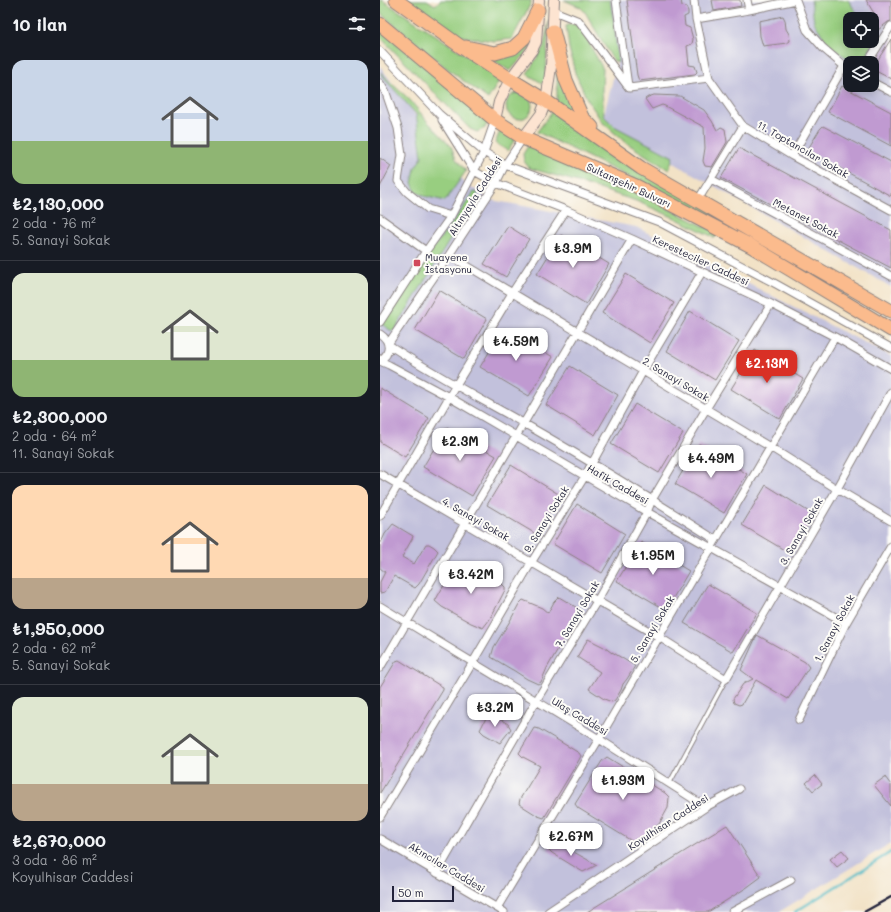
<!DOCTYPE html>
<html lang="tr">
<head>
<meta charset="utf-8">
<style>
	body { margin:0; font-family:Mali,sans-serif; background:#242831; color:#f1f3f6; height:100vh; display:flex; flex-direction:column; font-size:15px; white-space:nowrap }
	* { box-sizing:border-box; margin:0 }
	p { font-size:13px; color:#9ea1a6 }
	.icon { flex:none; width:22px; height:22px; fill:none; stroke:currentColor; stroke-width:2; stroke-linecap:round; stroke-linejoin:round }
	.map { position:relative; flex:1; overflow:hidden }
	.details { display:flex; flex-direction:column; background:#171b24; width:380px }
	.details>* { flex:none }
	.fabs { position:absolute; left:463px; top:12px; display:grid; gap:8px }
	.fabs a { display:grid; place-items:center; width:36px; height:36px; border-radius:8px; background:#171b24; box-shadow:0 2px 10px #0003; font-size:20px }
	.scale { position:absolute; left:12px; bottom:10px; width:62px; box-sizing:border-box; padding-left:4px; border:2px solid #22223b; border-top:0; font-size:11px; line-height:14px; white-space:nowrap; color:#22223b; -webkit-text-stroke:3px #fdfcf7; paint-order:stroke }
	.price { position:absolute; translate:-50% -34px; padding:0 9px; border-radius:8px; background:#fff; color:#222; font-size:13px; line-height:26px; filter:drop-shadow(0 1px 2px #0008) }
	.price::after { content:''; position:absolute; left:50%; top:24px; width:12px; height:9px; margin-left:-6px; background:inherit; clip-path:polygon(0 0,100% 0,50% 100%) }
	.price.on { background:#d93025; color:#fff }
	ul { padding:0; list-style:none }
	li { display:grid; align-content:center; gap:8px; height:212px; padding:0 12px }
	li+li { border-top:1px solid #363941 }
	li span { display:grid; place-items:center; height:124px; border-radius:12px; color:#555 }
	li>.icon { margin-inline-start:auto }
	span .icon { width:72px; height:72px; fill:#fffc; stroke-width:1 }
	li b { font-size:17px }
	h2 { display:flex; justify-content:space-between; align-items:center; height:48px; padding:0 12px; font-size:17px }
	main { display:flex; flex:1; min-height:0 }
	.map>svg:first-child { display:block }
</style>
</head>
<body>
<main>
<section class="details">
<h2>10 ilan<svg class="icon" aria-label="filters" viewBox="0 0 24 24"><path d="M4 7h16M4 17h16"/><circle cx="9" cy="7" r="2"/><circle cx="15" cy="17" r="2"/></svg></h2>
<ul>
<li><span style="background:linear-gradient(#c9d6e8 65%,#8fb573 0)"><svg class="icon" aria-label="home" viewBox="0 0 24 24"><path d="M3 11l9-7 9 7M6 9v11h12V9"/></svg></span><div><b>₺2,130,000</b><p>2 oda · 76 m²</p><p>5. Sanayi Sokak</p></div></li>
<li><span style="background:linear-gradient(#dfe7d0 70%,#8fb573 0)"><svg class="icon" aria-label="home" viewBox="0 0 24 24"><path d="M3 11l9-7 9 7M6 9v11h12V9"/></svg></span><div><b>₺2,300,000</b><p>2 oda · 64 m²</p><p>11. Sanayi Sokak</p></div></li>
<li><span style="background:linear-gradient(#ffd9b3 75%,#b9a48a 0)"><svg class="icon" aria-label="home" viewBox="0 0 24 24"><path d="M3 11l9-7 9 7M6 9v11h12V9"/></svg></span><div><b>₺1,950,000</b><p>2 oda · 62 m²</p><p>5. Sanayi Sokak</p></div></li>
<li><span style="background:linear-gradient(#dfe7d0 70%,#b9a48a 0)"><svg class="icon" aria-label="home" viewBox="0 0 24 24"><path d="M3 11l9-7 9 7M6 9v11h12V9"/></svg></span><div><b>₺2,670,000</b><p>3 oda · 86 m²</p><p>Koyulhisar Caddesi</p></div></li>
</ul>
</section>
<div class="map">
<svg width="511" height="912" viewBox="0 0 511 912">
	<rect width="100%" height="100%" fill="#fdfcf7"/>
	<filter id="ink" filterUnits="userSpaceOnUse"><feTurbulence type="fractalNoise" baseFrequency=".025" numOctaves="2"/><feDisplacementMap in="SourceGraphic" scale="8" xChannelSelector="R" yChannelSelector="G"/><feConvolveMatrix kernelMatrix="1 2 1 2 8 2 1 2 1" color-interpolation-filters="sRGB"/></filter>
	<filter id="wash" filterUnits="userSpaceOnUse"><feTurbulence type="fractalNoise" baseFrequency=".012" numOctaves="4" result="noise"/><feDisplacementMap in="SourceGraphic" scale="16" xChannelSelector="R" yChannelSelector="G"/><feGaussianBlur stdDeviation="0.9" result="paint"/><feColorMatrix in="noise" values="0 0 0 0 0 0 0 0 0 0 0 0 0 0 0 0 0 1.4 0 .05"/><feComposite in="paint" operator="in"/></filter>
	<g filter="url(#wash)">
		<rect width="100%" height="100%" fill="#f2e2c6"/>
		<path fill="#c2c1dc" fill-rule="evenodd" d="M227 0H511V287L222 122 237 63ZM470 19H492V41H470ZM470 63H492V85H470Z
			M0 66 84 182 111 200 256 227 511 356V843L399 912H0Z"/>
		<path fill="#98ce80" stroke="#5d785e" d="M0 0H2L121 78 108 99 65 67 0 13Z
			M25 0H47L55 5 61 0H151V3L132 39 114 41 79 36Z
			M184 0H230L234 24 238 63 233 60 205 12 200 7Z
			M431 0H468L481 19H470V41H492V36L495 40 483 63H477L474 62 461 54 453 48 444 38 434 22Z
			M169 21 165 85 147 74 163 48Z
			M190 24 198 25 210 39 209 43 223 69 222 90 224 116 234 126 293 157 289 170 245 142 222 122 207 99 195 73 189 48 186 26Z
			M0 29 108 121 105 128 97 132 90 129 0 37Z
			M154 39 149 50 130 71 113 60 141 48Z
			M177 68 196 118 177 104Z
			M1 72 10 82 30 100 47 121 71 146 76 159 86 171 65 201 44 196 36 192 32 183 35 168 42 157 36 114 2 76Z
			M126 106a13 13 0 1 1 26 0a13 13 0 1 1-26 0Z
			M173 110 396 248 395 253 329 216 157 132Z
			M121 129 136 137 128 151 115 143Z
			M148 146 201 166 338 233 335 238 295 218 256 201 198 182 149 168 144 161 143 154Z
			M94 192 98 193 88 213 74 233 68 229Z
			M64 233 71 238 14 331 10 330 0 323Z"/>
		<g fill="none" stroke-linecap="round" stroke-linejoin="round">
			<path stroke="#4bb9c4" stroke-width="2.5" d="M415 912 511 852"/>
		</g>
		<g id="blocks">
			<path fill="#c09ad1" d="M247 0H301L302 6 306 7 308 11V15L304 17 305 26 310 28 313 39 312 44 307 46 309 65 315 66 317 72 315 74 259 81 257 75Z
				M332 0H360L361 6 334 11Z
				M486 0H511V21L508 22 498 30 492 22V19H490L495 15Z
				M403 16 405 20 406 29 409 34 410 41 407 43 383 46 380 36 379 21Z
				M511 39V79L492 69Z
				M462 86 511 112V146L448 112Z
				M274 95 300 96 324 110 332 121 337 130 341 127 345 129 347 142 332 167 325 166 323 161 325 148 324 127 285 106 282 105 272 109 265 99 268 97Z
				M443 126 511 162V196L430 152 428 149 440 129Z
				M359 148 511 230V268L341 178Z
				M0 158 11 166 0 187Z
				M128 226 149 239 126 277 104 264Z
				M181 235 229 264 206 304 157 274Z
				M246 274 294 303 270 343 222 313Z
				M59 290 107 319 84 359 35 330Z
				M310 311 359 341 335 380 287 351Z
				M124 328 173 357 149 396 100 367Z
				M375 350 423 379 400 419 351 389Z
				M190 366 238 395 215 435 166 405Z
				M0 388 49 418 25 457 0 442Z
				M255 404 303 433 279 473 231 444Z
				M67 427 116 456 92 496 43 467Z
				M319 444 367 474 344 513 295 484Z
				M131 465 180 495 156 534 107 505Z
				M386 485 434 515 411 554 362 525Z
				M197 504 245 534 222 573 173 544Z
				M13 524 33 536 32 539 22 557 34 564 46 544H49L54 547 58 551 39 584 35 588 14 576 5 592 0 593V582L5 572 0 568V545L5 534Z
				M261 542 309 571 286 610 237 581Z
				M78 562 122 584 125 587V590L110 619 103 628 91 623 62 607 55 601 76 564Z
				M328 584 377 613 353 652 304 623Z
				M179 597 199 609V612L194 622 190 624V628L167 668 161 682 158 684 147 679 133 670 131 669 111 657 114 647 130 621 139 604 143 600 162 608 168 613 174 602Z
				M377 635 425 662 429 667 408 699 376 680 362 704 359 705 354 703 353 699 363 684 373 679 361 670Z
				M208 639 224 647 232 653V652L255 666 247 679 243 684 241 690 235 700 232 702 224 699 209 689 220 672 197 657Z
				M19 660 59 685 63 687V690L0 793V687L16 661Z
				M110 713 128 724 131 729 120 743 104 734 100 730 107 716Z
				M154 728 159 729 199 753 201 756 199 760 164 818 158 816 139 804 140 799 160 766 143 757 139 753Z
				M227 757 285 793 289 797 288 808 279 824 255 843 198 808 195 804 222 761Z
				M435 775 442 784 433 791 426 783Z
				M505 777 511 785V806L494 785Z
				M347 825 381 877 366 888 328 912H207Z
				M174 841 217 865 203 872 172 853 168 849 172 842Z
				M462 850 469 858 457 867 450 859Z"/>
		</g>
	</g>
	<g filter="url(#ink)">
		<use href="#blocks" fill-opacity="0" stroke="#8a8280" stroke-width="1"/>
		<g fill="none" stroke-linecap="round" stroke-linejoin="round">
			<defs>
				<path id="lane" d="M289 784 346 679"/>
				<path id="street" d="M236 0 248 86
					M314 0 316 19 329 78 363 126 412 156 511 210
					M367 0 369 10
					M416 0 427 30 443 48 464 66 470 70
					M174 11 199 21 249 88 329 78
					M316 19 369 10 416 0
					M0 51 59 114 104 152 125 165 279 222 396 284 511 348
					M487 63 511 26
					M492 82 511 92
					M0 83 6 93 18 128 22 155 18 181 27 192 48 209 71 216
					M62 120 94 171 116 183 186 210 252 239 391 304 455 337 511 369
					M412 156 464 66
					M331 179 511 276
					M318 200 363 126
					M0 218 46 251
					M69 255 390 447 457 489 511 521
					M0 322 46 251 71 216 104 152 115 120
					M0 334C11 341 11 354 0 360
					M8 344 69 255 116 183 125 165 143 138
					M9 345C53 374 99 398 145 424 210 461 273 500 336 540
					M0 361 9 365 69 397 267 512 466 623
					M0 474 279 637 346 679 457 489 511 392
					M0 516 76 385 132 293 186 210
					M0 606 219 739 326 807
					M0 668 252 239
					M419 720 466 623 511 546
					M0 817 93 662 151 563 205 476 263 371 322 272
					M0 839 124 912
					M57 873 156 701 217 601 267 512 272 500 326 409 391 304
					M117 908 219 739 455 337
					M168 912 326 807 359 789
					M352 912 411 880"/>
				<path id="secondary" d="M115 120 119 102 130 79 152 50 156 42 159 0
					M143 138 161 114 166 101 171 67 174 0"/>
				<path id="highway" d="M16 0 80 46 130 79 166 101 261 168 511 311
					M0 24 115 120 143 138 256 186 371 246 511 330
					M173 31 186 80 202 117 212 127
					M86 47 115 53 133 48 144 38 158 10"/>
			</defs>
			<use href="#lane" stroke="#8a8280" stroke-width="5.5"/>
			<use href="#street" stroke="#8a8280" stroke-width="9"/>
			<use href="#secondary" stroke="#8a8280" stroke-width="12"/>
			<use href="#highway" stroke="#8a8280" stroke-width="15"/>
			<use href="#lane" stroke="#fff" stroke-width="3.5"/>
			<use href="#street" stroke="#fff" stroke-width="7"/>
			<use href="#secondary" stroke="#fde4d1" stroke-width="10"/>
			<use href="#highway" stroke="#fbbb8d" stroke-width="13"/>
			<path stroke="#22223b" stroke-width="2.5" d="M484 912 511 897"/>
		</g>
	</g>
	<rect fill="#d1495b" stroke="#fdfcf7" stroke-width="1.5" x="33" y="259" width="8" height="8" rx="2"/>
	<g text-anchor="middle" stroke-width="4" stroke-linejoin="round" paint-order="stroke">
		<g font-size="10" fill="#22223b" stroke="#fdfcf7">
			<text transform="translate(423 149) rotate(30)" y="4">11. Toptancılar Sokak</text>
			<text transform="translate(249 185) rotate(25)" y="4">Sultanşehir Bulvarı</text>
			<text transform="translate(95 196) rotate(-58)" y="4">Altınyayla Caddesi</text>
			<text transform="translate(426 218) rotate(28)" y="4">Metanet Sokak</text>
			<text transform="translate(321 260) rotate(25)" y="4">Keresteciler Caddesi</text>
			<text transform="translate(296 379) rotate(31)" y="4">2. Sanayi Sokak</text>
			<text transform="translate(238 484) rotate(30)" y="4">Hafik Caddesi</text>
			<text transform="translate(96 519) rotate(30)" y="4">4. Sanayi Sokak</text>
			<text transform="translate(166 519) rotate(-58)" y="4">9. Sanayi Sokak</text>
			<text transform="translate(421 531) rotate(-60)" y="4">3. Sanayi Sokak</text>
			<text transform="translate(197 614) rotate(-59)" y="4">7. Sanayi Sokak</text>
			<text transform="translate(454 628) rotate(-62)" y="4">1. Sanayi Sokak</text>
			<text transform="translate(272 629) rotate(-59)" y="4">5. Sanayi Sokak</text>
			<text transform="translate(200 716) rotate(31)" y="4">Ulaş Caddesi</text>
			<text transform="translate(288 822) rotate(-33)" y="4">Koyulhisar Caddesi</text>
			<text transform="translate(67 867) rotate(31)" y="4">Akıncılar Caddesi</text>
		</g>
		<g font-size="10" fill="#22223b" stroke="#fdfcf7" text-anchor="start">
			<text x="45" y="261">Muayene<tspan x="45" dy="12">İstasyonu</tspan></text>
		</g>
	</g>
</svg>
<div class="fabs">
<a><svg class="icon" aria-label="locate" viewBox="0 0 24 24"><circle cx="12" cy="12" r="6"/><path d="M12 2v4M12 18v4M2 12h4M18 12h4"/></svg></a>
<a><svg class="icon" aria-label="layers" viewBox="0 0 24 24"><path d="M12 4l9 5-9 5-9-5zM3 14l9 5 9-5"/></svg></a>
</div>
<div class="scale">50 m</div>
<b class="price" style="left:193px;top:269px">₺3.9M</b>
<b class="price" style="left:136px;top:362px">₺4.59M</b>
<b class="price on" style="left:387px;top:384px">₺2.13M</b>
<b class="price" style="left:80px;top:462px">₺2.3M</b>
<b class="price" style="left:331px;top:479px">₺4.49M</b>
<b class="price" style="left:273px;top:576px">₺1.95M</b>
<b class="price" style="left:91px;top:595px">₺3.42M</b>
<b class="price" style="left:115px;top:728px">₺3.2M</b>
<b class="price" style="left:243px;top:801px">₺1.93M</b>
<b class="price" style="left:191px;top:857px">₺2.67M</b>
</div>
</main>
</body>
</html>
